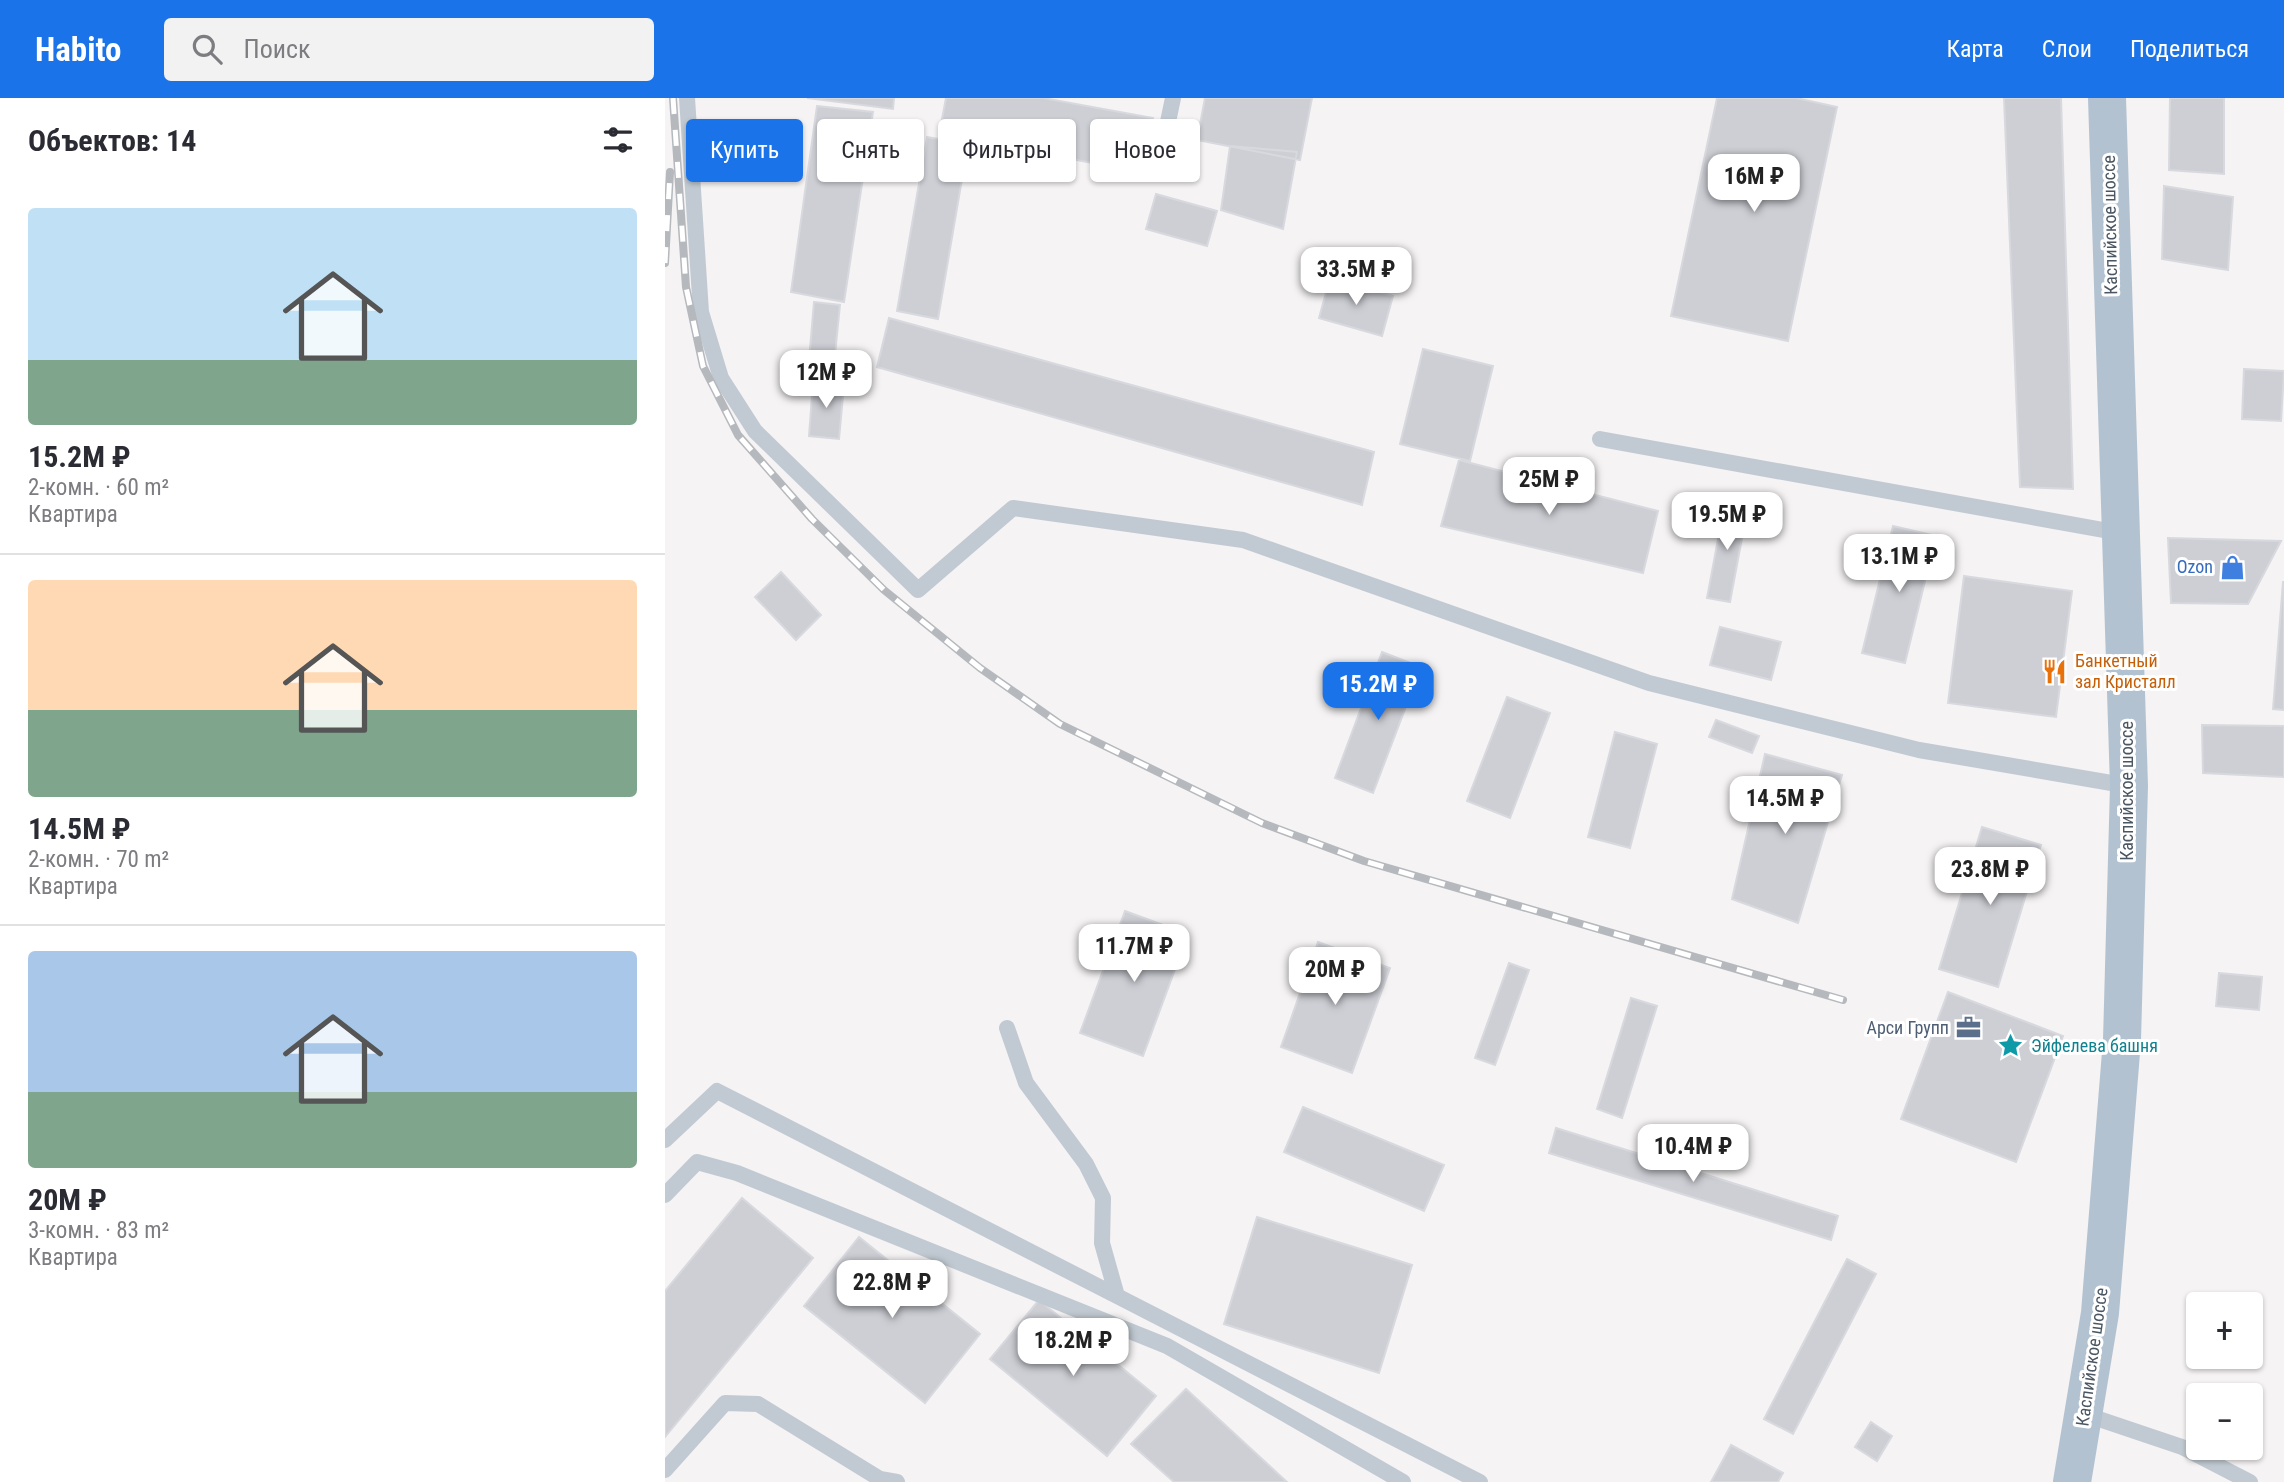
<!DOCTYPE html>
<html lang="ru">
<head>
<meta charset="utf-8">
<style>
	body { margin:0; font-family:"Roboto Condensed",sans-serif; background:#f2f2f3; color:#2b2b33; height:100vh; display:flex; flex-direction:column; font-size:26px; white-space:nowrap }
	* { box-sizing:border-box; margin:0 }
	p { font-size:23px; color:#7c7c81 }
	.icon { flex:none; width:38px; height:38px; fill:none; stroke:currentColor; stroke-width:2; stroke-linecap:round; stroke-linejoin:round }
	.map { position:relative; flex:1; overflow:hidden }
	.sheet { display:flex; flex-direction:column; background:#fff; width:665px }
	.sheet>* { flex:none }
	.guide { position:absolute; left:21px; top:21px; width:665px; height:63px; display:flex; gap:14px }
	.buttons { position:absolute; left:1521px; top:1194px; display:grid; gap:14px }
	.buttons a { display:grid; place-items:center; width:77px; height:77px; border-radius:7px; background:#fff; box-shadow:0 2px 5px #0004; font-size:35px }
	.price { position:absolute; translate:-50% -60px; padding:0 16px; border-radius:14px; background:#fff; color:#222; font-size:23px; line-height:46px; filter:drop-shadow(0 2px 4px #0008) }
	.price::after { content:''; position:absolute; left:50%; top:42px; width:21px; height:16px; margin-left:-10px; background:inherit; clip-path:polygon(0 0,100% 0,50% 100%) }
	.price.on { background:#1a73e8; color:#fff }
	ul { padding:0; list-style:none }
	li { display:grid; align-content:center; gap:14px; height:371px; padding:0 28px }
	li+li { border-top:2px solid #e1e1e2 }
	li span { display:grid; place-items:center; height:217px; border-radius:7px; color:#555 }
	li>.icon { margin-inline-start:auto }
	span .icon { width:126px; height:126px; fill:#fffc; stroke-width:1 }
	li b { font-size:30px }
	h2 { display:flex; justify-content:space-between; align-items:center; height:84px; padding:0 28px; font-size:30px }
	.tag { padding:0 24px; border-radius:7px; background:#fff; box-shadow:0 2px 5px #0004; font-size:24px; line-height:63px }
	.tag.on { background:#1a73e8; color:#fff }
	header { display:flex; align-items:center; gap:42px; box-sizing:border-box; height:98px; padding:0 35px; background:#1a73e8; color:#fff }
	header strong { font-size:33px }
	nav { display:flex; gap:38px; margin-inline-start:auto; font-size:24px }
	.search { width:490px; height:63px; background:#f2f2f3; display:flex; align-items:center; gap:18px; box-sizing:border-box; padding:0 24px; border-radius:7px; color:#7c7c81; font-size:26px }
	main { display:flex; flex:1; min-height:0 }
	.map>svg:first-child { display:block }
</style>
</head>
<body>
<header>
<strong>Habito</strong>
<div class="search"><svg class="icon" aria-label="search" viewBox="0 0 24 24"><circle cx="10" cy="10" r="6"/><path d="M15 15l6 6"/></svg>Поиск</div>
<nav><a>Карта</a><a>Слои</a><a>Поделиться</a></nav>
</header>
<main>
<section class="sheet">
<h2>Объектов: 14<svg class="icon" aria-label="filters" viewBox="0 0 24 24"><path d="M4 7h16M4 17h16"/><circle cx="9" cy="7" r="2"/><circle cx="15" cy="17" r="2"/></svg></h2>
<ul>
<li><span style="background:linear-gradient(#bfe0f5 70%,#7fa58c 0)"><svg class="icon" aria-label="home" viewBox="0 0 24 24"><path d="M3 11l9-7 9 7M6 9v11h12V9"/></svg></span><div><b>15.2M ₽</b><p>2-комн. · 60 m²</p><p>Квартира</p></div></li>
<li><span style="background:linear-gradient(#ffd9b3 60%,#7fa58c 0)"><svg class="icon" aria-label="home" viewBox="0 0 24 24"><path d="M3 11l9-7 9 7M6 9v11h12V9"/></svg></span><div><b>14.5M ₽</b><p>2-комн. · 70 m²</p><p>Квартира</p></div></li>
<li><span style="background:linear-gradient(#a9c7e8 65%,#7fa58c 0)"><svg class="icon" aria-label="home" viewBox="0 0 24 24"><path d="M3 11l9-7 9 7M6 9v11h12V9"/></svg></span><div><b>20M ₽</b><p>3-комн. · 83 m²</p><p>Квартира</p></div></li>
</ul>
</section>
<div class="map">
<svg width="1619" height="1384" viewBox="0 0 1619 1384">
	<rect width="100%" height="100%" fill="#f5f3f3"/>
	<path fill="#cdcfd5" stroke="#d7d9de" stroke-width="2" d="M142 0H229L228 11Z
		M281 0H378L488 20 478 74 274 37Z
		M540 0H647L635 62 532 42Z
		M1052 0H1131L1172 9 1123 243 1006 218Z
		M1339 0H1396L1408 391 1355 389Z
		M1505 0H1559V76L1504 72Z
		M152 8 208 14 179 204 126 194Z
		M262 39 303 46 273 221 232 213Z
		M565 48 632 54 618 131 556 112Z
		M1499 88 1568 99 1563 172 1497 161Z
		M491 96 552 113 542 148 481 131Z
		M665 180 728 198 717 238 654 220Z
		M149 204 175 207 168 276 143 274Z
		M224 220 709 354 697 407 212 269Z
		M758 251 828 268 805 363 735 346Z
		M1579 271 1619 273 1616 323 1577 321Z
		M148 284 179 287 174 341 144 338Z
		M794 362 993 413 978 475 776 428Z
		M1060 404 1083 408 1065 504 1042 500Z
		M1228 428 1271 438 1240 565 1197 555Z
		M1503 440 1616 443 1583 506 1506 505Z
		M116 474 156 517 131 542 90 499Z
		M1299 478 1407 493 1391 619 1283 605Z
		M1618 484H1619V612L1608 611Z
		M1055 529 1116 544 1106 582 1045 567Z
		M717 554 756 569 708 695 670 680Z
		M842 599 885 615 845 720 802 703Z
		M1051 622 1094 638 1087 655 1044 639Z
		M1537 627 1619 628V679L1538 675Z
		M950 634 992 646 965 750 923 739Z
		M1100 656 1177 677 1133 825 1067 801Z
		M1317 729 1376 747 1333 889 1274 871Z
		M460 813 523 836 478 958 415 935Z
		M653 844 725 870 687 975 616 949Z
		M844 865 864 872 830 967 810 960Z
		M1554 875 1597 879 1594 912 1551 908Z
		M1283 894 1398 938 1351 1064 1236 1021Z
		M966 900 992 908 957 1020 932 1011Z
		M638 1009 779 1067 759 1113 619 1054Z
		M891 1030 1173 1118 1166 1142 884 1055Z
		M77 1100 148 1160 0 1339V1193Z
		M592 1119 747 1167 714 1275 559 1226Z
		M194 1139 315 1236 260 1305 139 1208Z
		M1182 1161 1211 1176 1128 1336 1099 1321Z
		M374 1202 491 1298 442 1358 325 1261Z
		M521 1291 622 1384H509L466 1346Z
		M1206 1324 1227 1338 1212 1363 1190 1349Z
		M1066 1347 1118 1375 1113 1384H1046Z"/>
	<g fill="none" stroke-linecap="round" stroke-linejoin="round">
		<path stroke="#c1cad2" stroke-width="16" d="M22 0 36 214 56 280 90 333 253 492 348 410 578 442 984 585 1254 652 1464 688
			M496 57 508 0
			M935 341 1455 435
			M342 930 361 985 421 1066 438 1100 437 1145 452 1198 815 1384
			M0 1042 52 993 452 1198
			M0 1097 32 1064 72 1075 502 1248 738 1384
			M1419 1316 1517 1349 1585 1384
			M0 1372 60 1305 93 1306 215 1381 232 1384"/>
		<path stroke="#b3c2d1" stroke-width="38" d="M1407 1384 1435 1215 1457 942 1464 688 1442 0"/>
		<defs>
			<path id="rail" d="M8 0 21 189 38 268 73 337 147 421 219 492 315 570 395 626 597 725 699 763 1178 902
				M0 165 5 74"/>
		</defs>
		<use href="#rail" stroke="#b5b8bd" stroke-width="8"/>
		<use href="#rail" stroke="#fff" stroke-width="5" stroke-dasharray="16" stroke-linecap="butt"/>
	</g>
	<defs>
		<symbol id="shop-bare" viewBox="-9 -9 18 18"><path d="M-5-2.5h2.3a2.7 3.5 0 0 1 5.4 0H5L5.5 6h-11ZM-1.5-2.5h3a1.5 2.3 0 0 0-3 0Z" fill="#3f7fe0" stroke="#fff" stroke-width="2.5" paint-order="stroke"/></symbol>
		<symbol id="restaurant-bare" viewBox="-9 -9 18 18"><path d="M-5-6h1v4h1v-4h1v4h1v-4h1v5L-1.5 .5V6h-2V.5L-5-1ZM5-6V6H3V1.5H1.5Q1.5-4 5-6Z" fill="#e8710a" stroke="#fff" stroke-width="2.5" paint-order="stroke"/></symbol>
		<symbol id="office-bare" viewBox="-9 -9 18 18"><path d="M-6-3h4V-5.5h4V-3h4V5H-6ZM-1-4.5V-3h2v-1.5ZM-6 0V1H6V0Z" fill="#5c6f8a" stroke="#fff" stroke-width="2.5" paint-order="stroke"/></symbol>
		<symbol id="sight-bare" viewBox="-9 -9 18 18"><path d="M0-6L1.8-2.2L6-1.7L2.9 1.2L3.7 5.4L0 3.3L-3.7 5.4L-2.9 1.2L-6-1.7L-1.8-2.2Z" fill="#0f9aa8" stroke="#fff" stroke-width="2.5" paint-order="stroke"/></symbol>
	</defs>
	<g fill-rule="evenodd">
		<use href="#shop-bare" x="1550" y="452" width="35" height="35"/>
		<use href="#restaurant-bare" x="1372" y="556" width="35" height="35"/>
		<use href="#office-bare" x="1286" y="912" width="35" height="35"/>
		<use href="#sight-bare" x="1328" y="930" width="35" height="35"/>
	</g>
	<g text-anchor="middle" stroke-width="6" stroke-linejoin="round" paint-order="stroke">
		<g font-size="18" fill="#4a5661" stroke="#fff">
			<text transform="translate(1445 127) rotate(-91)" y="6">Каспийское шоссе</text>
			<text transform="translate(1462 693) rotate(-90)" y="6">Каспийское шоссе</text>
			<text transform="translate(1427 1259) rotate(-82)" y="6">Каспийское шоссе</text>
		</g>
		<g font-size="18" fill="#366cbe" stroke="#fff" text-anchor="end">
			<text x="1548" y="475">Ozon</text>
		</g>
		<g font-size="18" fill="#c56008" stroke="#fff" text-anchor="start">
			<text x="1410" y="569">Банкетный<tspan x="1410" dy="21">зал Кристалл</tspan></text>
		</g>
		<g font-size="18" fill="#4e5e75" stroke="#fff" text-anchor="end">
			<text x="1284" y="936">Арси Групп</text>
		</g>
		<g font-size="18" fill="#0d838f" stroke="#fff" text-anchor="start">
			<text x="1366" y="954">Эйфелева башня</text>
		</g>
	</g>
</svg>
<div class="buttons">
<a>+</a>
<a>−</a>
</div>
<b class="price" style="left:1089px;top:116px">16M ₽</b>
<b class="price" style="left:691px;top:209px">33.5M ₽</b>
<b class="price" style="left:161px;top:312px">12M ₽</b>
<b class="price" style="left:884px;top:419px">25M ₽</b>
<b class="price" style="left:1062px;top:454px">19.5M ₽</b>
<b class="price" style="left:1234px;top:496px">13.1M ₽</b>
<b class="price on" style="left:713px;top:624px">15.2M ₽</b>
<b class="price" style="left:1120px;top:738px">14.5M ₽</b>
<b class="price" style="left:1325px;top:809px">23.8M ₽</b>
<b class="price" style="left:469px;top:886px">11.7M ₽</b>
<b class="price" style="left:670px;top:909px">20M ₽</b>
<b class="price" style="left:1028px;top:1086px">10.4M ₽</b>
<b class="price" style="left:227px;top:1222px">22.8M ₽</b>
<b class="price" style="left:408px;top:1280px">18.2M ₽</b>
<div class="guide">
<a class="tag on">Купить</a>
<a class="tag">Снять</a>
<a class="tag">Фильтры</a>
<a class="tag">Новое</a>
</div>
</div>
</main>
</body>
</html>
